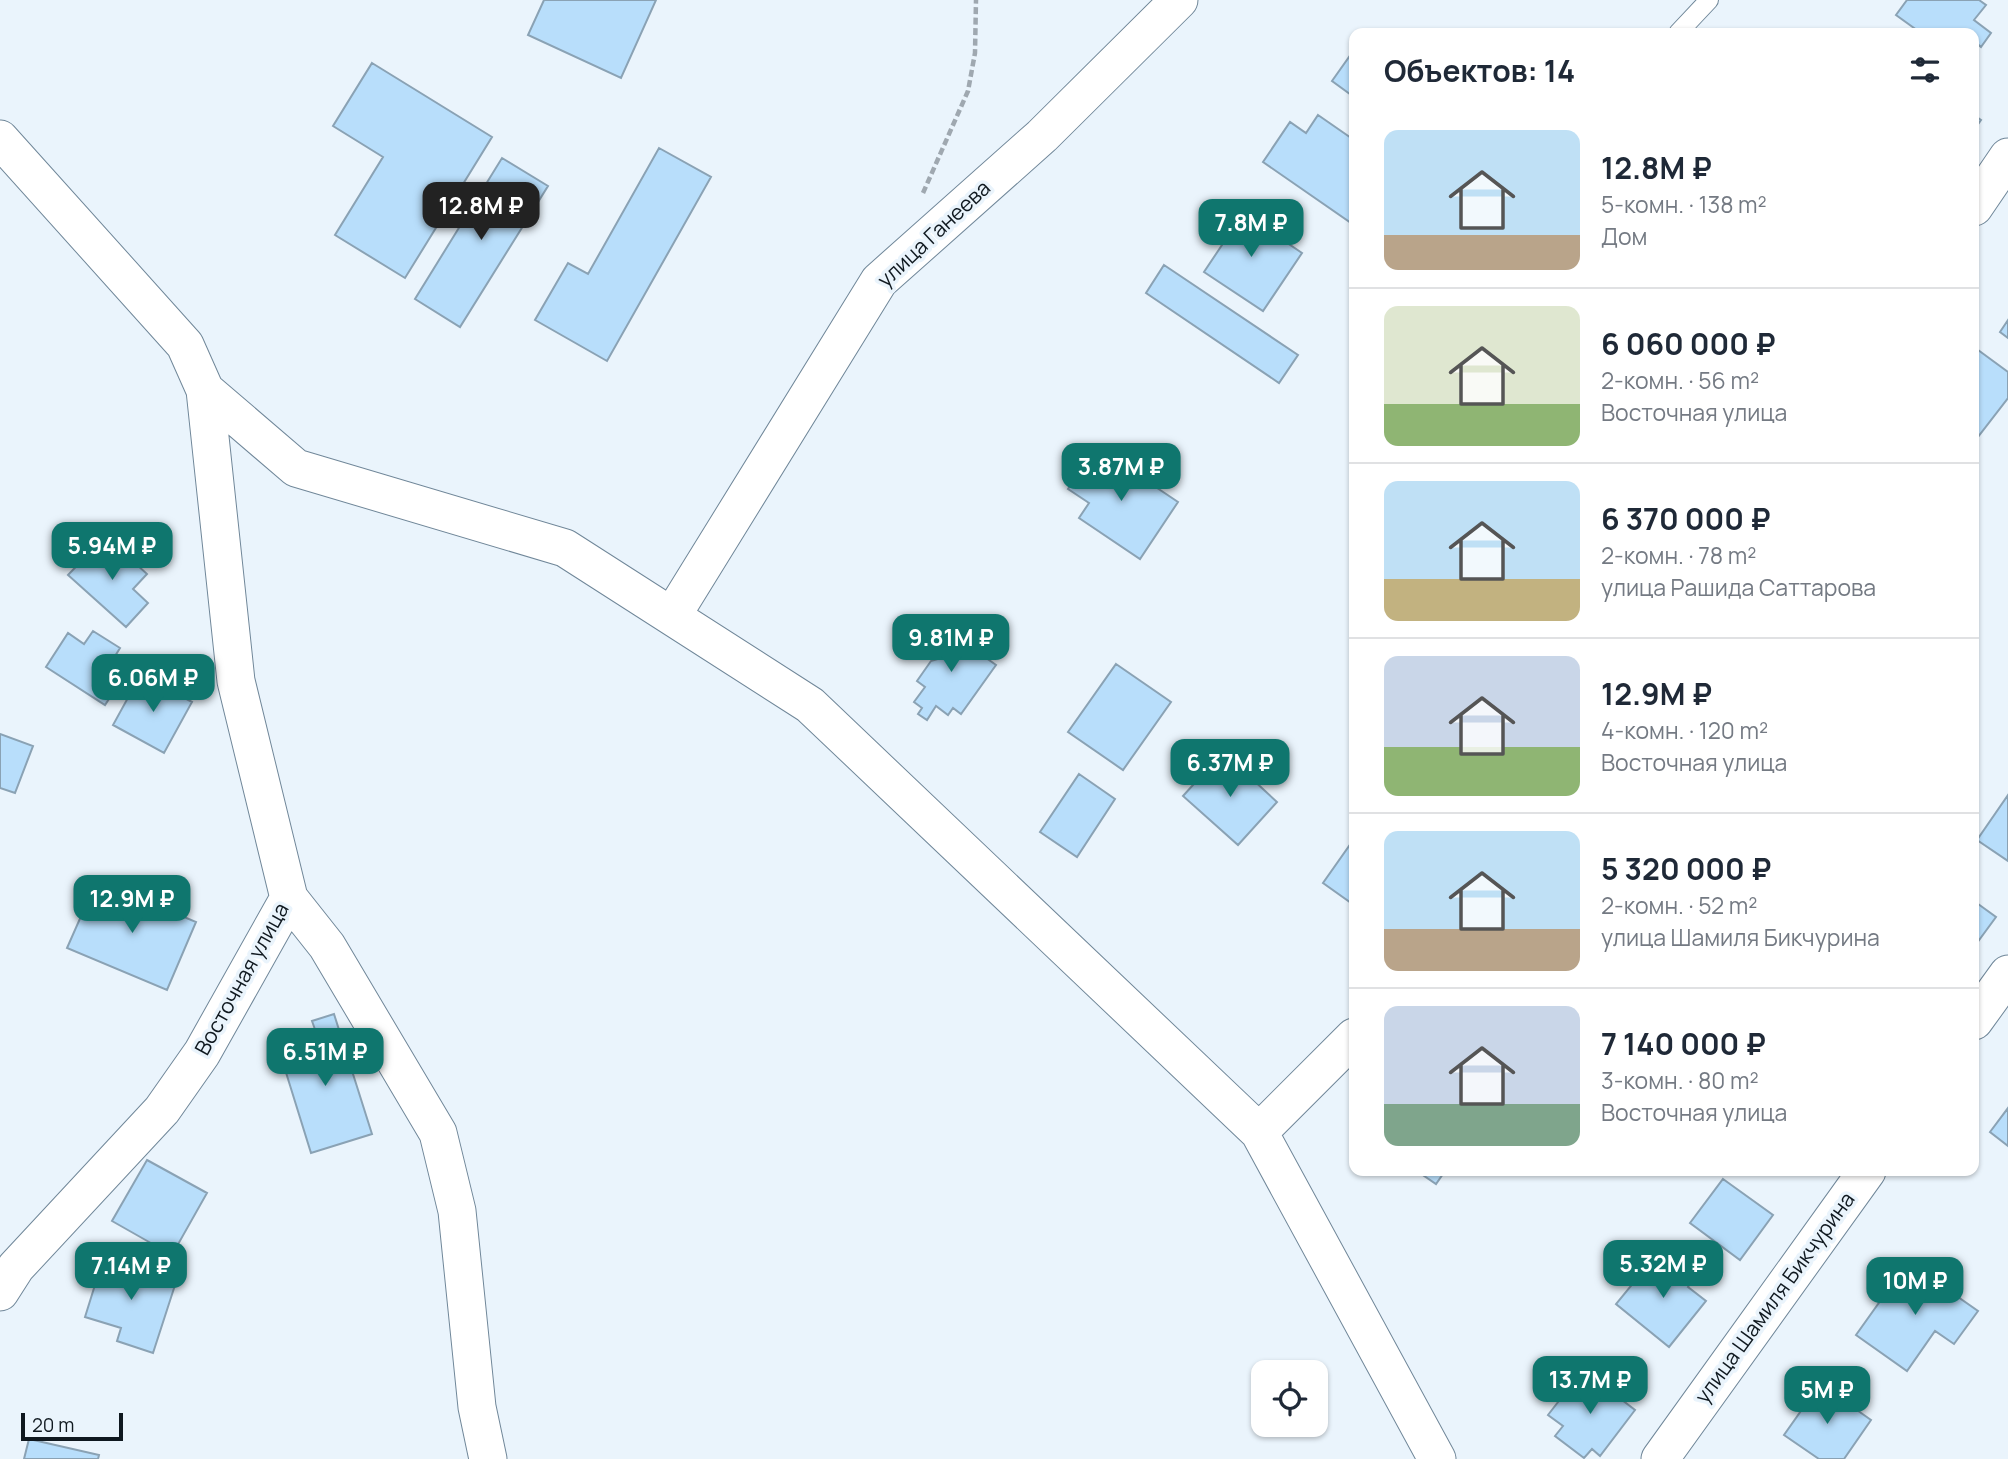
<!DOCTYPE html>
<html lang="ru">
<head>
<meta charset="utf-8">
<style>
	body { margin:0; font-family:Manrope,sans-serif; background:#f6f6f7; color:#1f2937; height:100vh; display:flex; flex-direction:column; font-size:26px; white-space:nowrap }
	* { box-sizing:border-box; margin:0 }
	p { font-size:23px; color:#747a83 }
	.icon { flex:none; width:38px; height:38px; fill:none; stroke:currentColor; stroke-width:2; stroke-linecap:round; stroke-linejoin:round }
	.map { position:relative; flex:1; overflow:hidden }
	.side { position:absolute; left:1349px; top:28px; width:630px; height:1148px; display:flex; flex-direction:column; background:#fff; border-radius:14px; box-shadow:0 2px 5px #0004 }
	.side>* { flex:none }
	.fabs { position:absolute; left:1251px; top:1360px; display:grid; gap:14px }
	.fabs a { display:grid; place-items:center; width:77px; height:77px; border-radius:14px; background:#fff; box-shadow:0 2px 5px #0004; font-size:35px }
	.scale { position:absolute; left:21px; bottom:18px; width:102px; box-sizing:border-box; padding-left:7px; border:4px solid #0f181f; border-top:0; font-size:19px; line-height:24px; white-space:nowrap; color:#0f181f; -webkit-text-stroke:5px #eaf4fc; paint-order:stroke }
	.price { position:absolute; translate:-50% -60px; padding:0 16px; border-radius:14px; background:#0f766e; color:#fff; font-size:23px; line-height:46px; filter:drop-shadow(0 2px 4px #0008) }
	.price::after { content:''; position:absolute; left:50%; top:42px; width:21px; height:16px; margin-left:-10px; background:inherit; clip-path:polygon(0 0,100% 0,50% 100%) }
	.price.current { background:#222; color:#fff }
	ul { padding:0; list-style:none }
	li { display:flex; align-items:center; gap:21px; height:175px; padding:0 35px }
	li+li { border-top:2px solid #e0e1e3 }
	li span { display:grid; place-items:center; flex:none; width:196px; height:140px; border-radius:14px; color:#555 }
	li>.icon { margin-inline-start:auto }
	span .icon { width:84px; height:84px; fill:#fffc; stroke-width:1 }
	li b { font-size:30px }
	h2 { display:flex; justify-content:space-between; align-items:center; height:84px; padding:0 35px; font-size:30px }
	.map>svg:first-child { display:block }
</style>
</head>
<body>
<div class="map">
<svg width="2008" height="1459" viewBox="0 0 2008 1459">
	<rect width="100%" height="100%" fill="#eaf4fc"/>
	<path fill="#b8defb" stroke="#8aa2b4" stroke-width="2" d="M544 0H656L621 78 528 35Z
		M1907 0H1979L1986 5 1974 20 1991 33 1981 47 1974 41V33H1921L1896 15Z
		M1354 50V97L1332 81Z
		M372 63 492 137 405 278 335 235 383 157 333 126Z
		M1318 115 1354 140V225L1263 162 1290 122 1306 133Z
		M1974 115 1981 120 1974 130Z
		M659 148 711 177 607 361 535 320 568 263 588 274Z
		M502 158 548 186 460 327 415 299Z
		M1233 206 1302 253 1263 311 1204 272 1222 245 1212 238Z
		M1164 265 1298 355 1279 383 1146 293Z
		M2008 320V338L2000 332Z
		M1974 347 2008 372V398L1974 442Z
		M1096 447 1178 502 1140 559 1079 518 1089 503 1068 489Z
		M111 541 147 574 133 589 148 603 126 627 68 575 92 550 98 556Z
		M934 621 996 665 961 714 953 708 948 715 936 706 927 720 918 714 922 708 914 702 925 687 917 681 931 661 938 659 941 654V646L924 634Z
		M93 631 120 648 112 661 127 671 105 705 46 667 68 633 84 644Z
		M1116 664 1171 702 1123 770 1068 732Z
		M141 674 192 702 164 753 113 725Z
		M0 734 33 746 15 793 0 788Z
		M1223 752 1277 802 1238 845 1183 796Z
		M1079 774 1115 799 1077 857 1040 832Z
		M2008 795V861L1977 840Z
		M1354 839V905L1323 883Z
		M97 880 196 922 167 990 67 948Z
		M1974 901 1996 917 1974 947Z
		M334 1014 372 1134 311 1153 279 1050 318 1038 312 1021Z
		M2008 1108V1146L1990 1132Z
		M147 1160 207 1193 172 1255 112 1221Z
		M1417 1171H1445L1436 1184Z
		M1723 1179 1773 1215 1740 1260 1690 1223Z
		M1669 1255 1695 1276 1688 1287 1706 1301 1669 1347 1616 1304 1653 1259 1661 1265Z
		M104 1256 177 1279 153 1353 117 1341 121 1328 85 1317Z
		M1908 1262 1978 1311 1954 1344 1935 1331 1907 1371 1856 1335Z
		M1583 1370 1635 1410 1600 1456 1592 1449 1584 1458 1555 1436 1563 1426 1548 1415Z
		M1820 1384 1871 1420 1844 1459H1819L1784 1435Z
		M29 1439 99 1455 98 1459H24Z"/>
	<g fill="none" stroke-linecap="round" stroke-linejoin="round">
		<defs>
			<path id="service" d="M1678 33 1709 0"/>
			<path id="minor" d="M0 139 185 345 205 390 296 468 565 548 810 705 1259 1132 1437 1459
				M1974 207 2008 157
				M672 616 879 281 1042 136 1179 0
				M289 898 327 946 438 1133 457 1211 477 1407 488 1459
				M1974 1021 2008 974
				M1259 1132 1354 1037
				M0 1292 16 1267 162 1110 202 1053 289 898 236 681 205 390
				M1660 1459 1867 1171"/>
		</defs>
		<use href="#service" stroke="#708799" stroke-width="20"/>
		<use href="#minor" stroke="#708799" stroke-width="39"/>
		<path stroke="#9fa8b0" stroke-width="4.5" stroke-dasharray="7 3.5" stroke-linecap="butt" d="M923 193 968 91 975 53 976 0"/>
		<use href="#service" stroke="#fff" stroke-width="18"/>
		<use href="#minor" stroke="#fff" stroke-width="37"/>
	</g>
	<g text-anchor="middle" stroke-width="7" stroke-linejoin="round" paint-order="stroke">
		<g font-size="21" fill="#0f181f" stroke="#eaf4fc">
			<text transform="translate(934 234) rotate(-43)" y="7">улица Ганеева</text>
			<text transform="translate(242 979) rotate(-61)" y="7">Восточная улица</text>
			<text transform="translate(1775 1298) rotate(-54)" y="7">улица Шамиля Бикчурина</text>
		</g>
	</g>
</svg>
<div class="fabs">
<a><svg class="icon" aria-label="locate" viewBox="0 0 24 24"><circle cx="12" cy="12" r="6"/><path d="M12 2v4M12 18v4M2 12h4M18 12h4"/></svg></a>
</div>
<div class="scale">20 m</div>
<b class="price current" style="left:481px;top:242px">12.8M ₽</b>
<b class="price" style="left:1251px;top:259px">7.8M ₽</b>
<b class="price" style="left:1121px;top:503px">3.87M ₽</b>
<b class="price" style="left:112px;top:582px">5.94M ₽</b>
<b class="price" style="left:951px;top:674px">9.81M ₽</b>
<b class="price" style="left:153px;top:714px">6.06M ₽</b>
<b class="price" style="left:1230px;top:799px">6.37M ₽</b>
<b class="price" style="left:132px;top:935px">12.9M ₽</b>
<b class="price" style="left:325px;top:1088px">6.51M ₽</b>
<b class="price" style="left:1663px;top:1300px">5.32M ₽</b>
<b class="price" style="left:131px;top:1302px">7.14M ₽</b>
<b class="price" style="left:1915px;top:1317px">10M ₽</b>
<b class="price" style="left:1590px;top:1416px">13.7M ₽</b>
<b class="price" style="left:1827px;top:1426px">5M ₽</b>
<section class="side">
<h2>Объектов: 14<svg class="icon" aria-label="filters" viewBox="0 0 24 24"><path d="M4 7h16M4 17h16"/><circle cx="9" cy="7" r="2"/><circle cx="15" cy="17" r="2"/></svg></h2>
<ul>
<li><span style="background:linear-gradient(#bfe0f5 75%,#b9a48a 0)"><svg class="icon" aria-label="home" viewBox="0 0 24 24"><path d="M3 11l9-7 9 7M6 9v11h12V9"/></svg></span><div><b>12.8M ₽</b><p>5-комн. · 138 m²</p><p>Дом</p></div></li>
<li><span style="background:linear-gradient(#dfe7d0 70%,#8fb573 0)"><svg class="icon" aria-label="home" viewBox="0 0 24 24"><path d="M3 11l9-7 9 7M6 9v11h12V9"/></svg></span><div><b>6 060 000 ₽</b><p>2-комн. · 56 m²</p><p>Восточная улица</p></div></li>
<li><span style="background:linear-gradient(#bfe0f5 70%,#c2b280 0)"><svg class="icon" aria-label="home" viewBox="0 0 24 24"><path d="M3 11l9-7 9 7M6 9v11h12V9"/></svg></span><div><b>6 370 000 ₽</b><p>2-комн. · 78 m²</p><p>улица Рашида Саттарова</p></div></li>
<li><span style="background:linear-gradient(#c9d6e8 65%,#8fb573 0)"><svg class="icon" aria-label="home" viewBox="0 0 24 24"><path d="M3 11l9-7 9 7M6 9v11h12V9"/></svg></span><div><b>12.9M ₽</b><p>4-комн. · 120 m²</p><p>Восточная улица</p></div></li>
<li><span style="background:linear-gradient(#bfe0f5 70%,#b9a48a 0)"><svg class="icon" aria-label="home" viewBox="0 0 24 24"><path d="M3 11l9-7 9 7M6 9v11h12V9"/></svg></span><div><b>5 320 000 ₽</b><p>2-комн. · 52 m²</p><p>улица Шамиля Бикчурина</p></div></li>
<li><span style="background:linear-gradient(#c9d6e8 70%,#7fa58c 0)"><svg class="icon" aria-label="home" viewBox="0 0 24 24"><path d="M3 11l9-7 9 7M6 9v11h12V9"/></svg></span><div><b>7 140 000 ₽</b><p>3-комн. · 80 m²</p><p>Восточная улица</p></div></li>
</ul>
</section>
</div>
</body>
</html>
